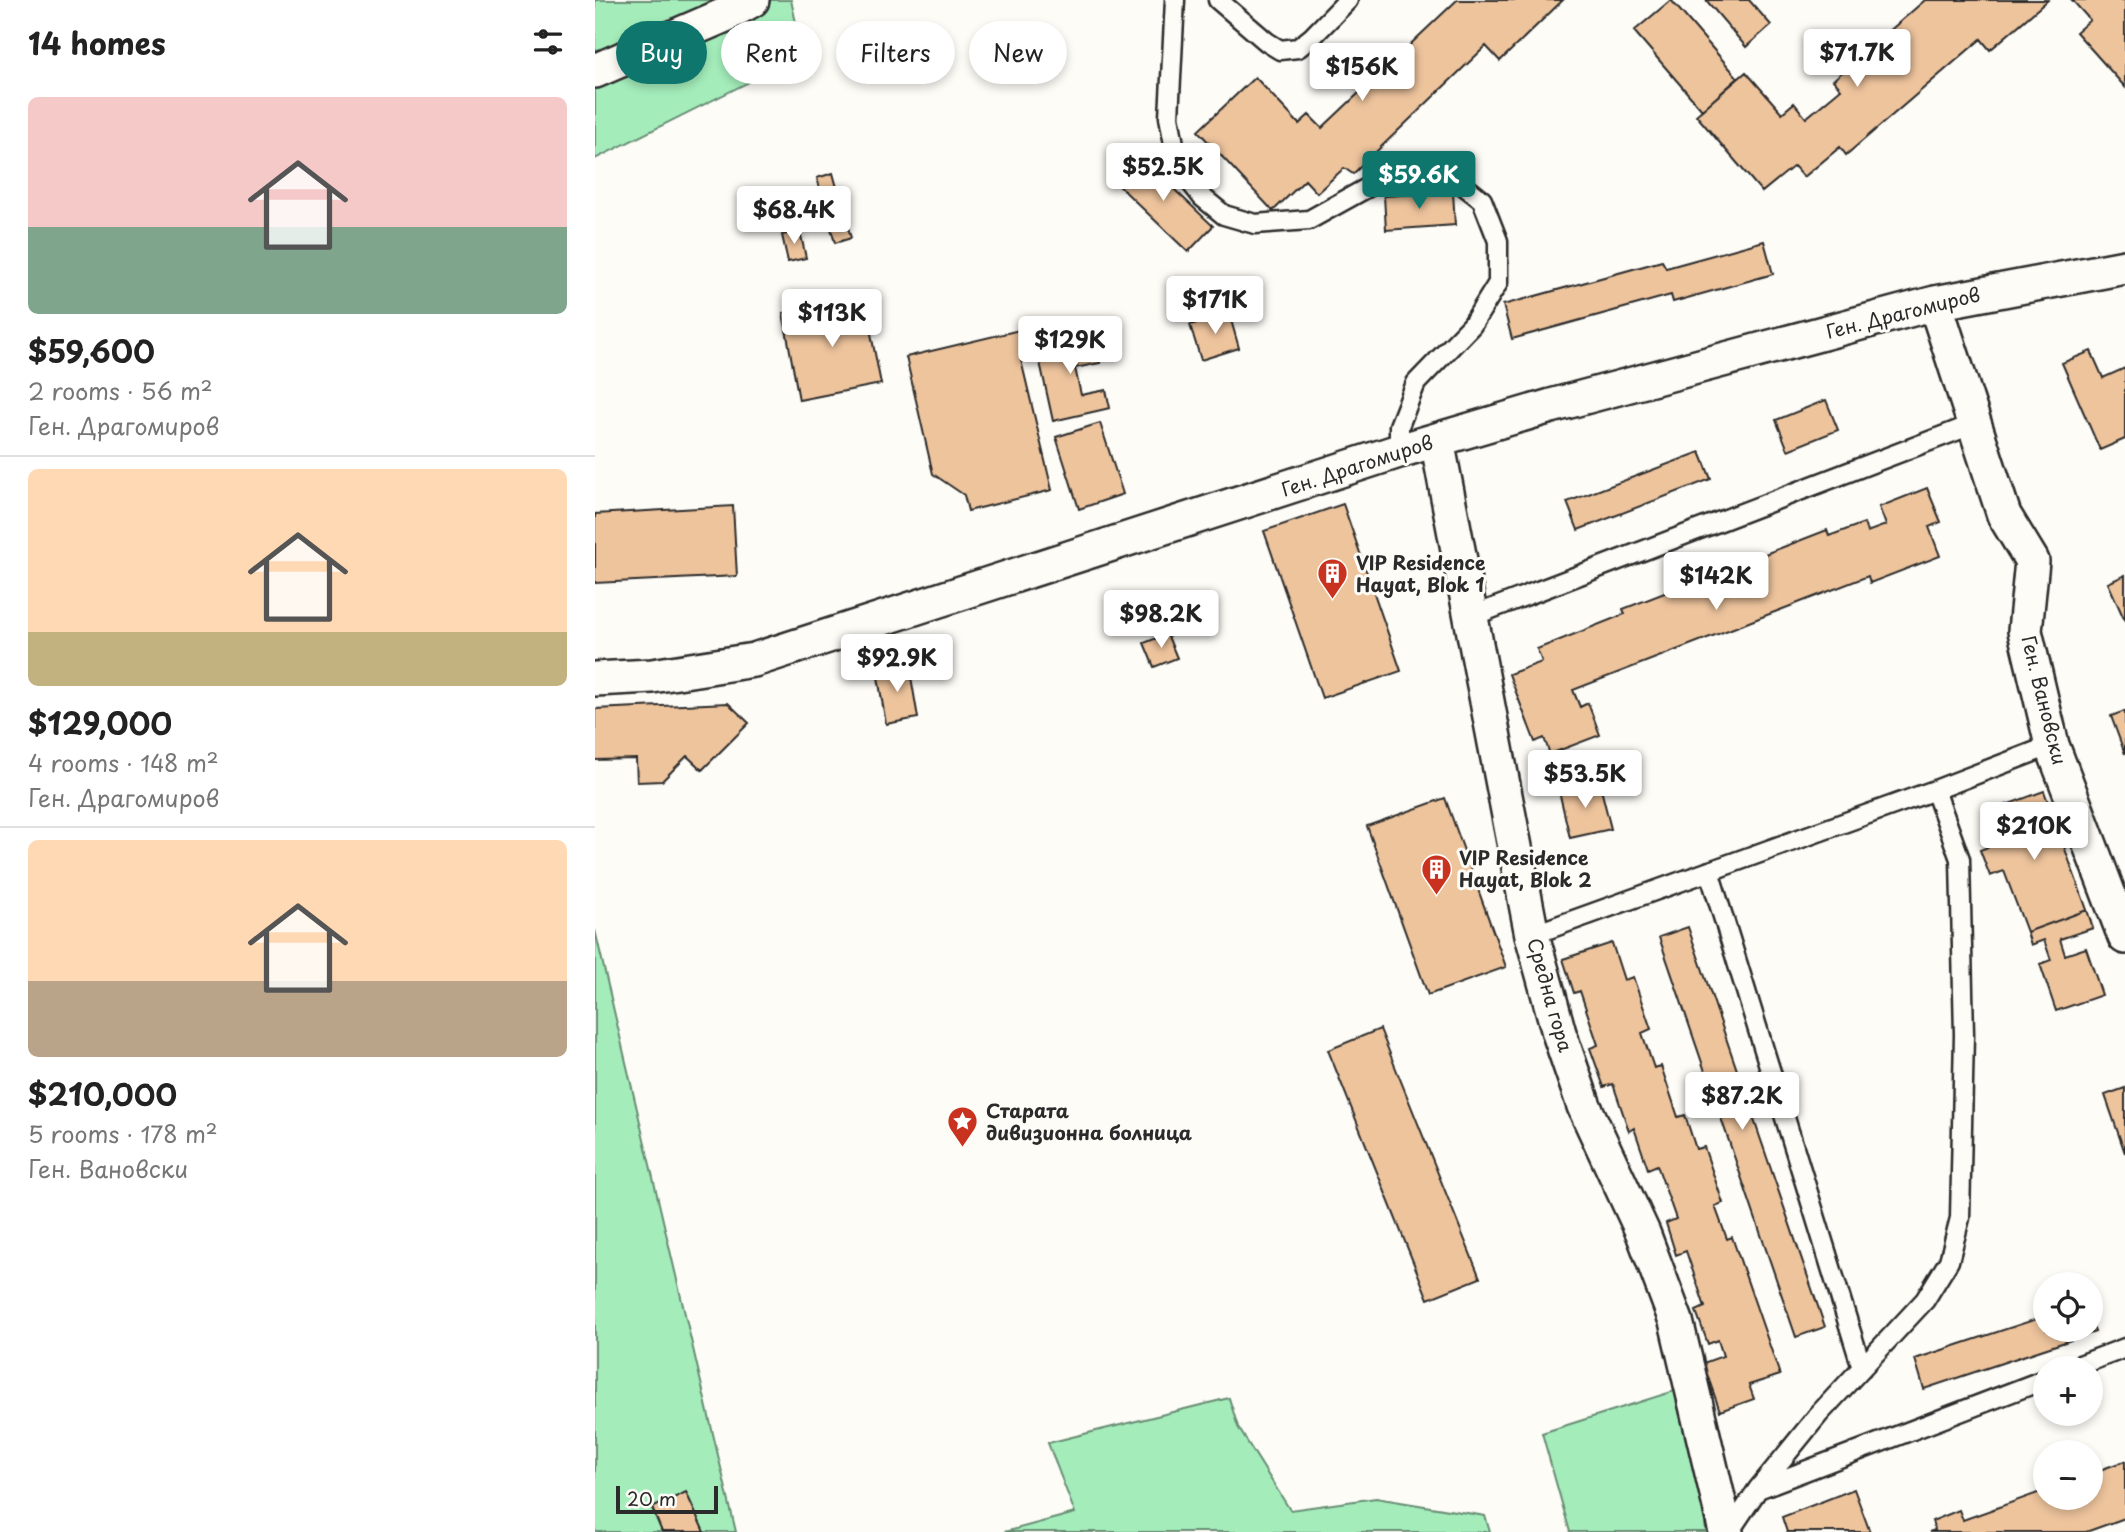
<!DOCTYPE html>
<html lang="en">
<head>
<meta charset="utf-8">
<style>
	body { margin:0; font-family:"Playpen Sans",sans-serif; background:#f2f2f2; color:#222; height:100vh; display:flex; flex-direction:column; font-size:26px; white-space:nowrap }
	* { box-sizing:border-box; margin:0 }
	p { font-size:23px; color:#767676 }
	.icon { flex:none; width:38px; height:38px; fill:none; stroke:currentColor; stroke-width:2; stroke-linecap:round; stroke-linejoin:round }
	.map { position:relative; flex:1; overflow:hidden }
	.drawer { display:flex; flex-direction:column; background:#fff; width:595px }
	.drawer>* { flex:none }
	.hud { position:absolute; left:21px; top:21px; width:665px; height:63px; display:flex; gap:14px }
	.controls { position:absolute; left:1438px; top:1272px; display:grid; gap:14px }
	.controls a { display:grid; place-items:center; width:70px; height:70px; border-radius:50%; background:#fff; box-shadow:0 4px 10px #0003; font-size:35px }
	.scale { position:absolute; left:21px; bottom:18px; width:102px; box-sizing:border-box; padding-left:7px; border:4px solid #2b2b2b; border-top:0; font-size:19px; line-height:24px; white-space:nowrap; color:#2b2b2b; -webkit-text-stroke:5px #fdfcf7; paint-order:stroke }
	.price { position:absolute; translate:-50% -60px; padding:0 16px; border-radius:7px; background:#fff; color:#222; font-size:23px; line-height:46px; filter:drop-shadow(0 2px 4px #0008) }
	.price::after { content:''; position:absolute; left:50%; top:42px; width:21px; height:16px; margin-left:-10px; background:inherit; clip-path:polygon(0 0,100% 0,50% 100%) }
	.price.on { background:#0f766e; color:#fff }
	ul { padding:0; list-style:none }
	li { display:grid; align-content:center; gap:14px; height:371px; padding:0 28px }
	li+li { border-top:2px solid #e0e0e0 }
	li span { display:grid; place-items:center; height:217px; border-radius:10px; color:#555 }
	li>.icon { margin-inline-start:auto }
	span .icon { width:126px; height:126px; fill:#fffc; stroke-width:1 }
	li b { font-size:30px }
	h2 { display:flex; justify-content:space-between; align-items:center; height:84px; padding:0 28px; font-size:30px }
	.chip { padding:0 24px; border-radius:32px; background:#fff; box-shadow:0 4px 10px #0003; font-size:24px; line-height:63px }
	.chip.on { background:#0f766e; color:#fff }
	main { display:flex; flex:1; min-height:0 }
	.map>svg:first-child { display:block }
</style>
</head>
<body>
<main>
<section class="drawer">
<h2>14 homes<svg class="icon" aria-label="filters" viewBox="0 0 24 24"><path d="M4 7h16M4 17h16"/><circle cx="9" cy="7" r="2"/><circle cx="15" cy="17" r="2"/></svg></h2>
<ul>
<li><span style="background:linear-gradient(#f6c9c9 60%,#7fa58c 0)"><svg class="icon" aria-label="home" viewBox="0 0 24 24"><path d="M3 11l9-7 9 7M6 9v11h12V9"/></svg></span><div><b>$59,600</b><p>2 rooms · 56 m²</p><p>Ген. Драгомиров</p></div></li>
<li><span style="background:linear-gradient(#ffd9b3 75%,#c2b280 0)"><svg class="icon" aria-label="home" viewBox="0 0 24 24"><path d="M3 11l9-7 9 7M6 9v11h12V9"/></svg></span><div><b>$129,000</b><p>4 rooms · 148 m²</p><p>Ген. Драгомиров</p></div></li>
<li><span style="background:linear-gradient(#ffd9b3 65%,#b9a48a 0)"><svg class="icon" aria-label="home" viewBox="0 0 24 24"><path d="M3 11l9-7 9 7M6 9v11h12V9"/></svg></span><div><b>$210,000</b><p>5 rooms · 178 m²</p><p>Ген. Вановски</p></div></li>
</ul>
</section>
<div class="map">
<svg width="1530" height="1532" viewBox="0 0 1530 1532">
	<rect width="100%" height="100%" fill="#fdfcf7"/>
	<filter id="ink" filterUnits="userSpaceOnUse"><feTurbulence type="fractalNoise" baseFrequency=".0143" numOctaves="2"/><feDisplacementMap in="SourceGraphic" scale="14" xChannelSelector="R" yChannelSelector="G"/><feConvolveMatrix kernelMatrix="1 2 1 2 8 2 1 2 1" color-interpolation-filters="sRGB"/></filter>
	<g filter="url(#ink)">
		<path fill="#a4edbb" stroke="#688c73" stroke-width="2" d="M0 0H196L208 55 0 159Z
			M0 930 141 1532H0Z
			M1095 1386 1111 1532H975L947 1433Z
			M634 1398 643 1427 695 1510 781 1498 890 1516 895 1532H409L480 1513 453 1443Z"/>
		<path fill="#eec49d" stroke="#2b2b2b" stroke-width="2" d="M862 0H968L905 61 891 46 758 174 749 168 722 193 710 180 678 211 603 131 660 77 704 124 714 115 727 128Z
			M1076 0 1143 78 1107 110 1039 31Z
			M1111 0H1154L1176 25 1151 47Z
			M1330 0H1453L1395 50 1386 39 1251 155 1245 147 1209 177 1199 166 1167 192 1101 115 1151 72 1187 113 1199 103 1211 118 1246 89 1238 80Z
			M1477 0H1530V87L1481 32 1495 20Z
			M543 155 618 226 593 252 518 180Z
			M238 173 256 238 240 243 222 178Z
			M858 192 860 225 791 230 789 196Z
			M205 231 211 258 193 262 187 235Z
			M1169 241 1178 274 1078 302 1076 295 917 339 908 305 1067 261 1071 268Z
			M269 298 286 384 204 400 188 313Z
			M634 313 644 348 606 360 595 325Z
			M433 328 440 357 426 360 457 490 373 511 369 495 338 474 311 357Z
			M498 332 505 363 480 368 486 395 511 390 515 408 458 421 441 344Z
			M1496 351 1508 378 1530 368V439L1505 450 1467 363Z
			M1231 400 1243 430 1193 450 1181 420Z
			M505 423 528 494 484 509 461 437Z
			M1105 452 1116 479 983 530 972 502Z
			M1332 488 1346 522 1334 527 1345 556 1275 583 1273 576 978 690 985 707 993 703 1005 735 955 754 949 738 940 742 914 674 947 662 942 649 1030 614 1028 609 1232 530 1234 536 1269 523 1272 532 1291 525 1284 507Z
			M748 504 806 671 727 698 669 531Z
			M138 506 142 576 0 583V514Z
			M1530 575V621L1513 583Z
			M572 634 582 658 559 667 549 643Z
			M314 665 323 718 291 724 282 671Z
			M133 703 154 723 107 770 92 756 67 781 42 782 41 759 0 760V709Z
			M1530 711V754L1516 716Z
			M1004 781 1016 829 975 838 964 791Z
			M1449 791 1492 910 1432 932 1409 871 1395 876 1385 850 1403 843 1392 812Z
			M850 798 911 967 833 995 772 826Z
			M1492 910 1498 928 1465 939 1470 955 1491 948 1507 995 1461 1011 1445 964 1456 960 1449 940 1436 945 1432 932Z
			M1093 927 1230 1327 1201 1337 1064 937Z
			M1017 943 1029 980 1038 977 1056 1029 1047 1033 1059 1068 1066 1066 1083 1117 1090 1115 1101 1149 1109 1147 1128 1203 1120 1206 1132 1239 1137 1237 1185 1375 1154 1385 1159 1399 1125 1411 1108 1363 1128 1356 1123 1340 1113 1344 1101 1311 1110 1307 1091 1251 1081 1255 1071 1223 1081 1219 1062 1165 1053 1169 1039 1128 1034 1131 1018 1084 1009 1087 995 1048 1003 1045 985 991 979 993 968 959Z
			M785 1029 885 1278 833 1299 733 1050Z
			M1530 1088V1153L1510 1095Z
			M1451 1316V1330H1496V1320L1500 1332 1329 1389 1320 1359Z
			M1530 1461V1518L1491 1532H1334L1340 1530 1337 1521 1364 1510 1368 1520 1451 1490V1498H1496V1473Z
			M1259 1489 1275 1532H1192L1187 1517Z
			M91 1492 109 1532H67L57 1508Z"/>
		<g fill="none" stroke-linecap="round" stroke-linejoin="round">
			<defs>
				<path id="lane" d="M580 0 574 117 583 166 607 197 629 215 660 224 714 220 779 184 863 181 887 200 903 241V283L877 325 821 383 804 426V451
					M623 0 672 42 685 50 703 48 717 37 753 0
					M875 617 1379 424
					M1114 871 1267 1368
					M937 935 1340 790 1457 745
					M1477 1368 1530 1348
					M1163 1489 1224 1414 1330 1300 1354 1261 1365 1218 1369 1035 1365 859 1340 790
					M1134 1532 1163 1489 1451 1379"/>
				<path id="street" d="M0 71 130 15 157 0
					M1340 303 1409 515 1437 561 1430 631 1457 745 1530 937
					M842 440 909 790 937 935 947 971 964 1033 989 1106 1048 1233 1081 1321 1131 1532
					M0 679 57 676 159 660 804 451 956 406 1340 303 1530 267"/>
			</defs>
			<use href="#lane" stroke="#2b2b2b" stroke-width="23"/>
			<use href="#street" stroke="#2b2b2b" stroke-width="38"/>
			<use href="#lane" stroke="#fdfcf7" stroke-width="18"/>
			<use href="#street" stroke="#fdfcf7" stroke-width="33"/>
		</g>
	</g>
	<defs>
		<symbol id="building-pin" viewBox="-11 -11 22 30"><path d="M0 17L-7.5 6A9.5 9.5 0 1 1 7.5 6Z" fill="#c8321e" stroke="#fdfcf7"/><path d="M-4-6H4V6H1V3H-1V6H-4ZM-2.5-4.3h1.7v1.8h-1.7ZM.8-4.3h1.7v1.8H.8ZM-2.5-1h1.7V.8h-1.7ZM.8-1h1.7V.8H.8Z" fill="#fff"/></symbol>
		<symbol id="sight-pin" viewBox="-11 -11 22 30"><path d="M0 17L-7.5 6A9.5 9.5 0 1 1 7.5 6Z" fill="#c8321e" stroke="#fdfcf7"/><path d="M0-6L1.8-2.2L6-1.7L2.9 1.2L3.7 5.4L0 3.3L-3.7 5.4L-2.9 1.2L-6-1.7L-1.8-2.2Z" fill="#fff"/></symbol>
	</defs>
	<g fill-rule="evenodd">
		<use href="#building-pin" x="720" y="556" width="35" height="47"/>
		<use href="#building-pin" x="824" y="852" width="35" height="47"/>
		<use href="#sight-pin" x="350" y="1104" width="35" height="47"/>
	</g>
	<g text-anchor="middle" stroke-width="6" stroke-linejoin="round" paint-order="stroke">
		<g font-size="19" fill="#2b2b2b" stroke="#fdfcf7">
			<text transform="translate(1308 313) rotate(-14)" y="7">Ген. Драгомиров</text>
			<text transform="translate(762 466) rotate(-18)" y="7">Ген. Драгомиров</text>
			<text transform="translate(1449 700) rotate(76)" y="7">Ген. Вановски</text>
			<text transform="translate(955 995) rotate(74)" y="7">Средна гора</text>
		</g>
		<g font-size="19" font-weight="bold" fill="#2b2b2b" stroke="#fdfcf7" text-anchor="start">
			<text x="761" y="570">VIP Residence<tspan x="761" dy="22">Hayat, Blok 1</tspan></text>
			<text x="864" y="865">VIP Residence<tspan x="864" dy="22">Hayat, Blok 2</tspan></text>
			<text x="391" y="1118">Старата<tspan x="391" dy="22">дивизионна болница</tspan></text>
		</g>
	</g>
</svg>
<div class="controls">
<a><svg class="icon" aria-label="locate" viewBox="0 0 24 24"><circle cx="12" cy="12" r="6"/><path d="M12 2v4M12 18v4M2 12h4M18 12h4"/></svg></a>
<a>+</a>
<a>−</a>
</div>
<div class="scale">20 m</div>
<b class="price" style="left:1262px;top:89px">$71.7K</b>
<b class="price" style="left:767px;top:103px">$156K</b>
<b class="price" style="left:568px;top:203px">$52.5K</b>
<b class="price on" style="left:824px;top:211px">$59.6K</b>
<b class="price" style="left:199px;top:246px">$68.4K</b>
<b class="price" style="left:620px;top:336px">$171K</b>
<b class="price" style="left:237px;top:349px">$113K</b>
<b class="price" style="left:475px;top:376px">$129K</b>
<b class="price" style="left:1121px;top:612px">$142K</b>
<b class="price" style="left:566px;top:650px">$98.2K</b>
<b class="price" style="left:302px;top:694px">$92.9K</b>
<b class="price" style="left:990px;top:810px">$53.5K</b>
<b class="price" style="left:1439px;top:862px">$210K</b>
<b class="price" style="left:1147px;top:1132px">$87.2K</b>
<div class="hud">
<a class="chip on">Buy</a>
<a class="chip">Rent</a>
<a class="chip">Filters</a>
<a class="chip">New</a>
</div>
</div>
</main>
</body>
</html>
